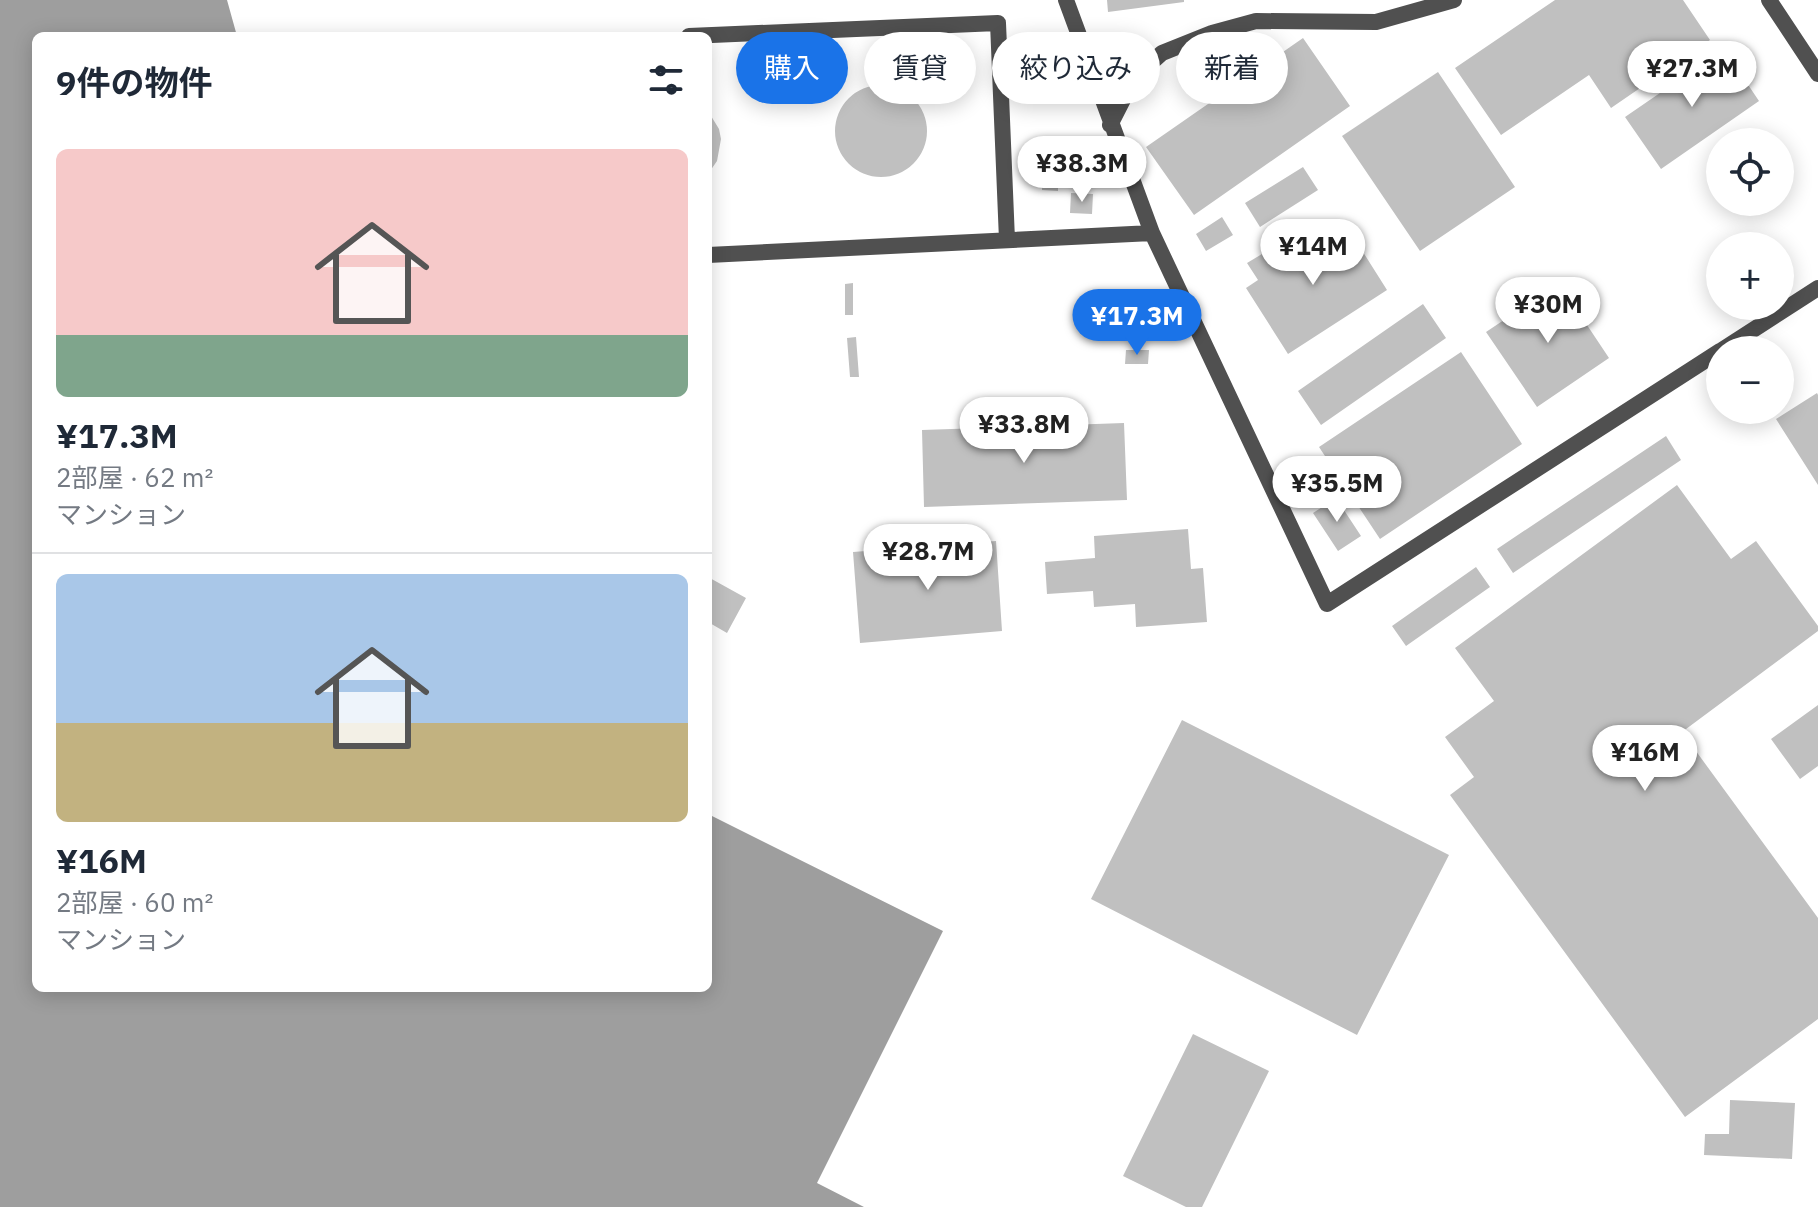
<!DOCTYPE html>
<html lang="ja">
<head>
<meta charset="utf-8">
<style>
	body { margin:0; font-family:"IBM Plex Sans","Noto Sans JP",sans-serif; background:#f2f2f3; color:#1f2937; height:100vh; display:flex; flex-direction:column; font-size:30px; white-space:nowrap }
	* { box-sizing:border-box; margin:0 }
	p { font-size:26px; color:#747a83 }
	.icon { flex:none; width:44px; height:44px; fill:none; stroke:currentColor; stroke-width:2; stroke-linecap:round; stroke-linejoin:round }
	.map { position:relative; flex:1; overflow:hidden }
	.drawer { position:absolute; left:32px; top:32px; width:680px; height:960px; display:flex; flex-direction:column; background:#fff; border-radius:12px; box-shadow:0 4px 20px #0003 }
	.drawer>* { flex:none }
	.hud { position:absolute; left:736px; top:32px; width:760px; height:72px; display:flex; gap:16px }
	.controls { position:absolute; left:1706px; top:128px; display:grid; gap:16px }
	.controls a { display:grid; place-items:center; width:88px; height:88px; border-radius:50%; background:#fff; box-shadow:0 4px 20px #0003; font-size:40px }
	.price { position:absolute; translate:-50% -68px; padding:0 18px; border-radius:28px; background:#fff; color:#222; font-size:26px; line-height:52px; filter:drop-shadow(0 2px 4px #0008) }
	.price::after { content:''; position:absolute; left:50%; top:48px; width:24px; height:18px; margin-left:-12px; background:inherit; clip-path:polygon(0 0,100% 0,50% 100%) }
	.price.active { background:#1a73e8; color:#fff }
	ul { padding:0; list-style:none }
	li { display:grid; align-content:center; gap:16px; height:424px; padding:0 24px }
	li+li { border-top:2px solid #e0e1e3 }
	li span { display:grid; place-items:center; height:248px; border-radius:12px; color:#555 }
	li>.icon { margin-inline-start:auto }
	span .icon { width:144px; height:144px; fill:#fffc; stroke-width:1 }
	li b { font-size:34px }
	h2 { display:flex; justify-content:space-between; align-items:center; height:96px; padding:0 24px; font-size:34px }
	.tag { padding:0 28px; border-radius:36px; background:#fff; box-shadow:0 4px 20px #0003; font-size:28px; line-height:72px }
	.tag.active { background:#1a73e8; color:#fff }
	.map>svg:first-child { display:block }
</style>
</head>
<body>
<div class="map">
<svg width="1818" height="1207" viewBox="0 0 1818 1207">
	<rect width="100%" height="100%" fill="#fff"/>
	<path fill="#9e9e9e" d="M0 0H227L237 36H36V988H708V814L943 931 817 1183 864 1207H0Z"/>
	<path fill="#c0c0c0" d="M1107 0H1184V2L1108 12Z
		M1555 0H1683L1710 40 1611 108 1589 75 1501 135 1455 68Z
		M1303 38 1350 106 1194 215 1146 147Z
		M1724 49 1759 101 1661 169 1625 117Z
		M1438 72 1515 187 1420 251 1342 136Z
		M835 131a46 46 0 1 1 92 0a46 46 0 1 1-92 0Z
		M708 111 719 129 721 139 717 161 708 174Z
		M1043 164 1058 165V191L1042 190Z
		M1303 167 1318 190 1260 227 1245 203Z
		M1071 193 1093 194 1092 214 1070 213Z
		M1222 217 1233 235 1206 251 1196 234Z
		M1344 222 1387 290 1288 354 1246 288 1258 280 1247 263 1272 248 1281 263Z
		M853 283V315H845V284Z
		M1559 283 1609 358 1537 407 1486 332Z
		M1423 304 1446 338 1321 425 1298 391Z
		M1132 306 1133 326 1120 327 1119 307Z
		M856 337 859 377H850L847 338Z
		M1126 350H1149L1148 364H1125Z
		M1461 352 1522 444 1380 539 1319 447Z
		M1817 393 1818 395V485L1776 419Z
		M1124 423 1127 500 924 507 922 430Z
		M1666 436 1681 460 1513 573 1497 549Z
		M1677 485 1731 559 1756 541 1818 626V631L1682 732 1818 918V1019L1685 1117 1450 795 1474 777 1445 737 1494 701 1455 648Z
		M1336 498 1361 536 1338 551 1313 513Z
		M1188 529 1191 569 1203 568 1207 622 1136 627 1135 604 1094 607 1093 591 1047 594 1045 562 1095 558 1094 536Z
		M996 541 1002 631 860 643 853 552Z
		M1476 567 1490 587 1406 646 1392 626Z
		M708 577 746 598 727 633 708 622Z
		M1818 705V766L1800 779 1771 739Z
		M1182 720 1449 855 1357 1035 1091 899Z
		M1193 1034 1269 1071 1202 1207H1186L1123 1176Z
		M1730 1100 1795 1103 1792 1159 1704 1155 1705 1134H1729Z"/>
	<g fill="none" stroke-linecap="round" stroke-linejoin="round">
		<path stroke="#505050" stroke-width="16" d="M1066 0 1152 233
			M1769 0 1818 74
			M689 36 998 23 1007 240
			M1110 125 1134 78 1162 53 1212 33 1256 21 1376 22 1454 0
			M708 255 1152 233 1327 604 1720 351
			M1722 350 1818 288"/>
	</g>
</svg>
<div class="controls">
<a><svg class="icon" aria-label="locate" viewBox="0 0 24 24"><circle cx="12" cy="12" r="6"/><path d="M12 2v4M12 18v4M2 12h4M18 12h4"/></svg></a>
<a>+</a>
<a>−</a>
</div>
<b class="price" style="left:1692px;top:109px">¥27.3M</b>
<b class="price" style="left:1082px;top:204px">¥38.3M</b>
<b class="price" style="left:1313px;top:287px">¥14M</b>
<b class="price" style="left:1548px;top:345px">¥30M</b>
<b class="price active" style="left:1137px;top:357px">¥17.3M</b>
<b class="price" style="left:1024px;top:465px">¥33.8M</b>
<b class="price" style="left:1337px;top:524px">¥35.5M</b>
<b class="price" style="left:928px;top:592px">¥28.7M</b>
<b class="price" style="left:1645px;top:793px">¥16M</b>
<div class="hud">
<a class="tag active">購入</a>
<a class="tag">賃貸</a>
<a class="tag">絞り込み</a>
<a class="tag">新着</a>
</div>
<section class="drawer">
<h2>9件の物件<svg class="icon" aria-label="filters" viewBox="0 0 24 24"><path d="M4 7h16M4 17h16"/><circle cx="9" cy="7" r="2"/><circle cx="15" cy="17" r="2"/></svg></h2>
<ul>
<li><span style="background:linear-gradient(#f6c9c9 75%,#7fa58c 0)"><svg class="icon" aria-label="home" viewBox="0 0 24 24"><path d="M3 11l9-7 9 7M6 9v11h12V9"/></svg></span><div><b>¥17.3M</b><p>2部屋 · 62 m²</p><p>マンション</p></div></li>
<li><span style="background:linear-gradient(#a9c7e8 60%,#c2b280 0)"><svg class="icon" aria-label="home" viewBox="0 0 24 24"><path d="M3 11l9-7 9 7M6 9v11h12V9"/></svg></span><div><b>¥16M</b><p>2部屋 · 60 m²</p><p>マンション</p></div></li>
</ul>
</section>
</div>
</body>
</html>
